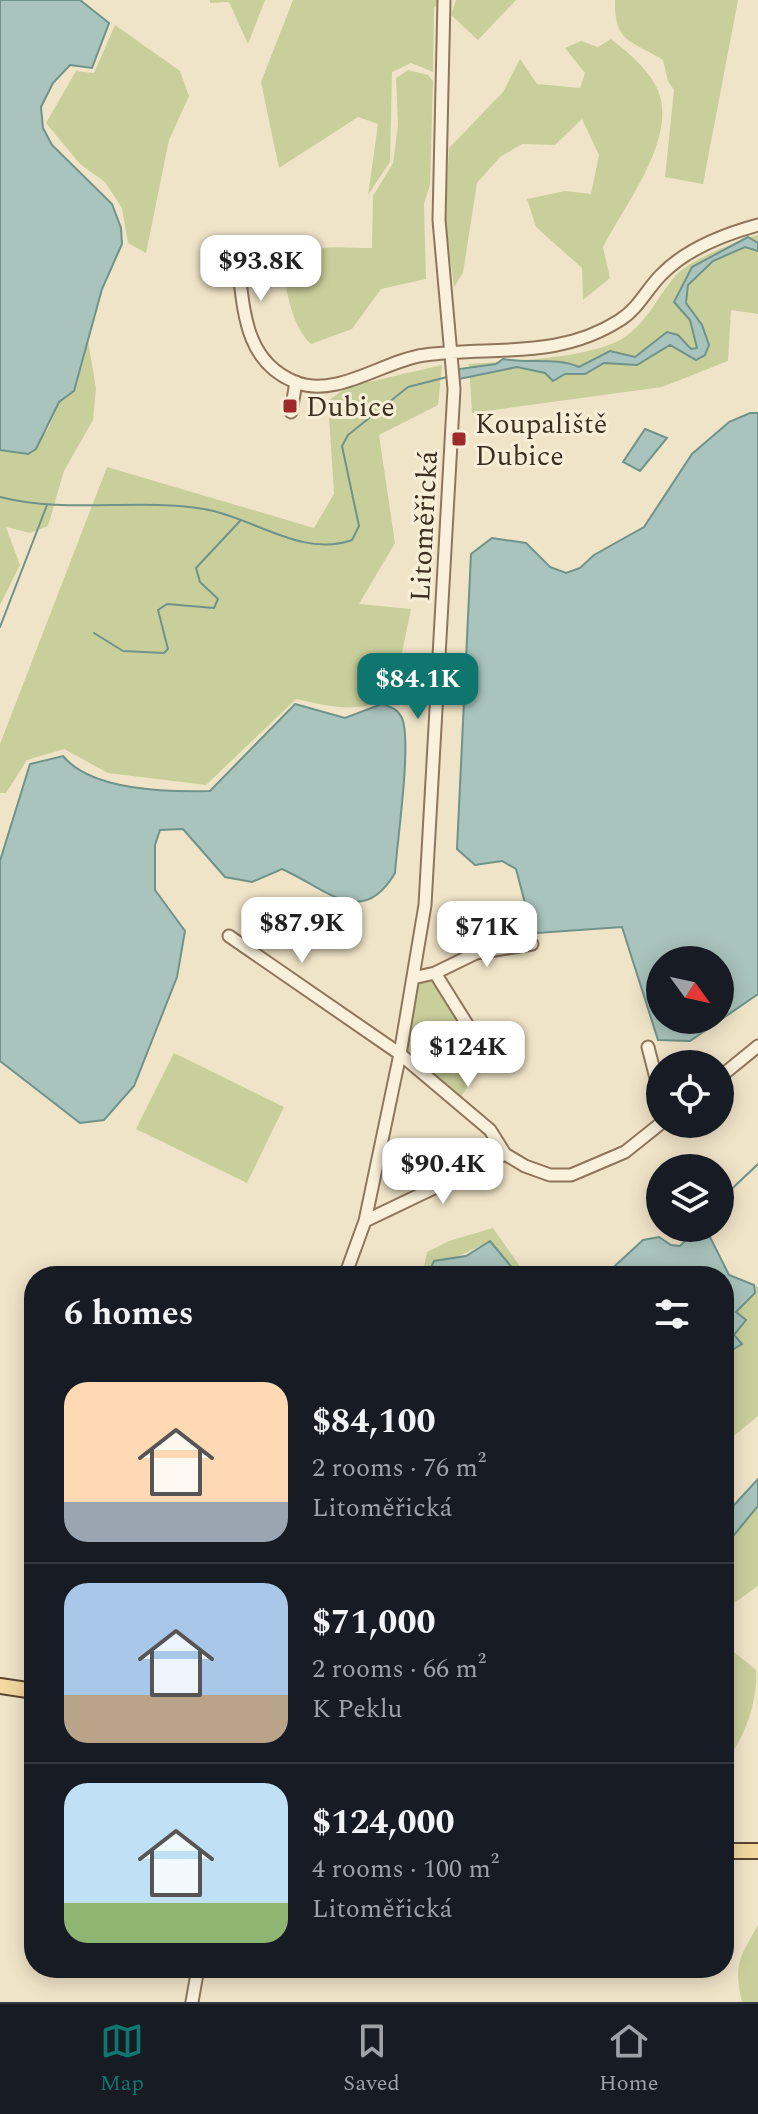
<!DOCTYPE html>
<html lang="en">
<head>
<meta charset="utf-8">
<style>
	body { margin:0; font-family:Spectral,serif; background:#242831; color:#f1f3f6; height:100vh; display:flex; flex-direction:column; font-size:30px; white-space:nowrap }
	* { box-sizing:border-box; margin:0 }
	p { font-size:26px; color:#9ea1a6 }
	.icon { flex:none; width:44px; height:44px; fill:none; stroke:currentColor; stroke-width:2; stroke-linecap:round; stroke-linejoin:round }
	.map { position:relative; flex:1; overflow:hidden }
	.drawer { position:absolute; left:24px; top:1266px; width:710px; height:712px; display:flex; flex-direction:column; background:#171b24; border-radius:32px; box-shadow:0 4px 20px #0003 }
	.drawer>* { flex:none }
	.needle { width:52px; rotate:123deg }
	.fabs { position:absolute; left:646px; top:946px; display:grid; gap:16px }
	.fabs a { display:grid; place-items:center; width:88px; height:88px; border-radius:50%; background:#171b24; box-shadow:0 4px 20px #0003; font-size:40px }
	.price { position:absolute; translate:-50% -68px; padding:0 18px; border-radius:16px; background:#fff; color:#222; font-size:26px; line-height:52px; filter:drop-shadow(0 2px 4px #0008) }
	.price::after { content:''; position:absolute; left:50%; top:48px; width:24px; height:18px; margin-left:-12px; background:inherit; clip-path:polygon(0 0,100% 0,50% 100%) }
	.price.active { background:#0f766e; color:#fff }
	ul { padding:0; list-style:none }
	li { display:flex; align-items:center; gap:24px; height:200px; padding:0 40px }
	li+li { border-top:2px solid #363941 }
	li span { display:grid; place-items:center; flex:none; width:224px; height:160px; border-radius:24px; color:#555 }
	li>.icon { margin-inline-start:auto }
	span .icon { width:96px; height:96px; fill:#fffc; stroke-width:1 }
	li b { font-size:34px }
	h2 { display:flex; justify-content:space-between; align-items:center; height:96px; padding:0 40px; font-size:34px }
	.tab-bar { display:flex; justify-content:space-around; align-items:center; height:112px; border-top:2px solid #363941; background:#171b24; font-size:22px; color:#9ea1a6 }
	.tab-bar a { display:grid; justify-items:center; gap:4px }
	.tab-bar .active { color:#0f766e }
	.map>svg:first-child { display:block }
</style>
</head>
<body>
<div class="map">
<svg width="758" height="2002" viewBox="0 0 758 2002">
	<rect width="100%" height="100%" fill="#f0e4c8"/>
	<path fill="#c9cf9b" d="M210 0H265L248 44 229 2 210 3Z
		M293 0H443L434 8 433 72 411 63 392 72 390 162 368 195 378 124 358 117 279 168 261 82Z
		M456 0H516L478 40 451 15Z
		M615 0H738L703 184 665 177 674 90 668 81 663 60C632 40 614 44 615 0Z
		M115 25 180 71 189 96 169 140 146 253 128 243 122 208 105 182 80 164 46 123 76 71 94 73Z
		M611 39C630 54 656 75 661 100 671 146 624 207 603 247L610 278 583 300 582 268 536 227 527 199 565 191 591 194 599 155 582 119 555 145 522 144 500 157 477 183 463 273 454 287 445 219 449 148 503 92 520 59 537 84 580 88 585 73 565 48 581 41 598 47Z
		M408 70 428 75 433 81 430 185 424 204 426 279 381 289 352 329 311 344C293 328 285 291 284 267 308 241 340 248 372 248L373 196 393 163 398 125 396 78Z
		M758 235V314L731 310 728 361 662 387 472 413 469 364C510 361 584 359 620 340 645 326 658 296 676 275 691 259 737 241 758 235Z
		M88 341 96 388 93 420 64 471 48 526 30 533 6 527 20 565 0 605V450L28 454 48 429 59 402 74 391Z
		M442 365 438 405 379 435 395 543 359 604 411 609 399 667 402 685C373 717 335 708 296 699L206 785 108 773 64 749 27 760 6 793H0V744L107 467 314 528 334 494 328 401 347 387Z
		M431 980 485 1062 460 1098 405 1053 418 982Z
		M174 1053 284 1107 247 1183 136 1129Z
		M493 1228 527 1276H519L490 1241 429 1271 431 1276 423 1271 427 1252 449 1241Z
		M754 1285 758 1287V1416L724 1444V1355L740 1347 734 1335 743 1324V1317L736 1312 755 1293Z
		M758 1506V1586L724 1610V1547Z
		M734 1652 756 1670C758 1702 744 1740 724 1764V1657Z
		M758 1925V2002H742C733 1965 740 1957 758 1925Z"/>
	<path fill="#a9c4bc" stroke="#6f938a" stroke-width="2" fill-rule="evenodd" d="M0 0H80L109 23 92 68 70 65 53 83 41 107 43 128 52 145 112 204 121 228 122 244 102 289 74 391 59 402 36 449 28 454 0 450Z
		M748 237 758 243V251L745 247 713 261 688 285 686 303 702 325 709 345 705 355 696 360 670 345 637 365 604 363 585 374H565L553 381 545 373 517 367 459 379V369L496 364 503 359C527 364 557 357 579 367L610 351 635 357 667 332 678 335 691 349 697 348 690 320 674 302 692 267Z
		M750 413H758V994L690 1041 658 1040 622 927 537 933 530 922 516 869 502 861 475 865 457 849 471 554 492 538 526 543 550 567 566 573 580 568 594 555 644 527 692 454 729 422ZM660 960H720V1020H660Z
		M645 429 667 438 640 471 623 462Z
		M295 704 345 718 382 704C391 707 398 709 402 718 412 742 397 842 395 873 362 930 325 888 282 869L252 882 225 877 183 829 160 830 155 845V890L185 931 177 977 134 1086 104 1120 80 1123 0 1061V861L30 764 63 756C92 791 167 792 210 791Z
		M697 1228 707 1231 729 1275 754 1285 755 1293 736 1312 746 1320 734 1335 742 1344 724 1355V1276H604L643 1240 659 1237 671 1245 680 1246Z
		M490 1241 519 1276H431L429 1272 434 1261 466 1256Z
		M758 1479V1506L724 1547V1516Z"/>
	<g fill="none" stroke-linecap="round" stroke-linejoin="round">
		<path stroke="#6f938a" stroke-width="2" d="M0 497C66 514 137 498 204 509 253 517 301 558 352 540L359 526 342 446 348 435 408 387 447 377
			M0 627 47 505
			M94 633 123 651 164 653 168 649 158 610 167 604 214 608 218 599 200 582 196 568 240 521
			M720 1200 758 1164"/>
		<defs>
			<path id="minor" d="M238 263C244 310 244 361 295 382 337 399 384 360 425 355 493 346 558 360 620 320 638 309 647 289 661 275 685 250 725 234 758 225
				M291 412 296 382
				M229 936 400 1054 490 1130 505 1154 525 1166 550 1175H571L625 1152 660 1124
				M435 973 476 953 532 944
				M413 978 435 973 490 1061
				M648 1047 660 1094
				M720 1077 758 1046
				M365 1221 505 1154
				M345 1276 365 1221 400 1054 425 905 454 389 439 220 444 0
				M192 2002 198 1968"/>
			<path id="major" d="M0 1686 34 1691
				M724 1851H758"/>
		</defs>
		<use href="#minor" stroke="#8d765c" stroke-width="15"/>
		<use href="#major" stroke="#5b4430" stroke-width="18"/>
		<use href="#minor" stroke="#faf1dc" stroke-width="11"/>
		<use href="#major" stroke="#f3d9a0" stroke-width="14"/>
	</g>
	<g fill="#9e2a2b" stroke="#f7eed8" stroke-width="3">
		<rect x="282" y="398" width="16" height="16" rx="4"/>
		<rect x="451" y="431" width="16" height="16" rx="4"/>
	</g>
	<g text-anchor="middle" stroke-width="6" stroke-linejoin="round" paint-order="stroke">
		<g font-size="28" fill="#3d2e20" stroke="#f7eed8" text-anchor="start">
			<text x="306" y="416">Dubice</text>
			<text x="475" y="433">Koupaliště<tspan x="475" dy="32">Dubice</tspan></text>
		</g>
		<g font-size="28" fill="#3d2e20" stroke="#f7eed8">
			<text transform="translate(423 526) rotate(-87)" y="10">Litoměřická</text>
		</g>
	</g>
</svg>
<div class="fabs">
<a><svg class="needle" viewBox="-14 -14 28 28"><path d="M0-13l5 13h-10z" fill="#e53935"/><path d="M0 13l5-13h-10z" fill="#9ea1a6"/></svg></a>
<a><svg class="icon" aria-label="locate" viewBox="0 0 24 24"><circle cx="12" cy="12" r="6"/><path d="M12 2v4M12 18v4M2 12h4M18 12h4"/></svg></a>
<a><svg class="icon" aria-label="layers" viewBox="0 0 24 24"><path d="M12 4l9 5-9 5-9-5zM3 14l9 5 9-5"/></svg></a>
</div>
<b class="price" style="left:261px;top:303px">$93.8K</b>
<b class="price active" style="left:418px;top:721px">$84.1K</b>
<b class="price" style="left:302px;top:965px">$87.9K</b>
<b class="price" style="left:487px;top:969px">$71K</b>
<b class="price" style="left:468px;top:1089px">$124K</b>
<b class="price" style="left:443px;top:1206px">$90.4K</b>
<section class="drawer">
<h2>6 homes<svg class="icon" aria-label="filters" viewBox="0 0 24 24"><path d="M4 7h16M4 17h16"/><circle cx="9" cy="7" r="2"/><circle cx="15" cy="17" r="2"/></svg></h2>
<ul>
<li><span style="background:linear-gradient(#ffd9b3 75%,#9aa5b1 0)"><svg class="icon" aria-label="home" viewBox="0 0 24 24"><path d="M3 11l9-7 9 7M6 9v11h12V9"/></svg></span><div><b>$84,100</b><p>2 rooms · 76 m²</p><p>Litoměřická</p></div></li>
<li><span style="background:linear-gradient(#a9c7e8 70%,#b9a48a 0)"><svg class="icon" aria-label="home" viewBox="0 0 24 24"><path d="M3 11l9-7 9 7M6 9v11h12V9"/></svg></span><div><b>$71,000</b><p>2 rooms · 66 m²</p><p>K Peklu</p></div></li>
<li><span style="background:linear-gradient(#bfe0f5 75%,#8fb573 0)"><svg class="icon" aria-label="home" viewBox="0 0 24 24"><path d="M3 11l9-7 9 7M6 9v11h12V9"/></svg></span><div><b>$124,000</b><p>4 rooms · 100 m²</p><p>Litoměřická</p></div></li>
</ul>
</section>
</div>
<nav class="tab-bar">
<a class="active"><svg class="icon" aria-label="map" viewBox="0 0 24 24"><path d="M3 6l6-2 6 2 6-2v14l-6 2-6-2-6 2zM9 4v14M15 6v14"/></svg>Map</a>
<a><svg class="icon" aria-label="saved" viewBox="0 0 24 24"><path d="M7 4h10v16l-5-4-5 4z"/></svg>Saved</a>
<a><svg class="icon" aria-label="home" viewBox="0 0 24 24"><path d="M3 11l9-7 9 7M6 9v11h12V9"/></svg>Home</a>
</nav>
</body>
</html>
